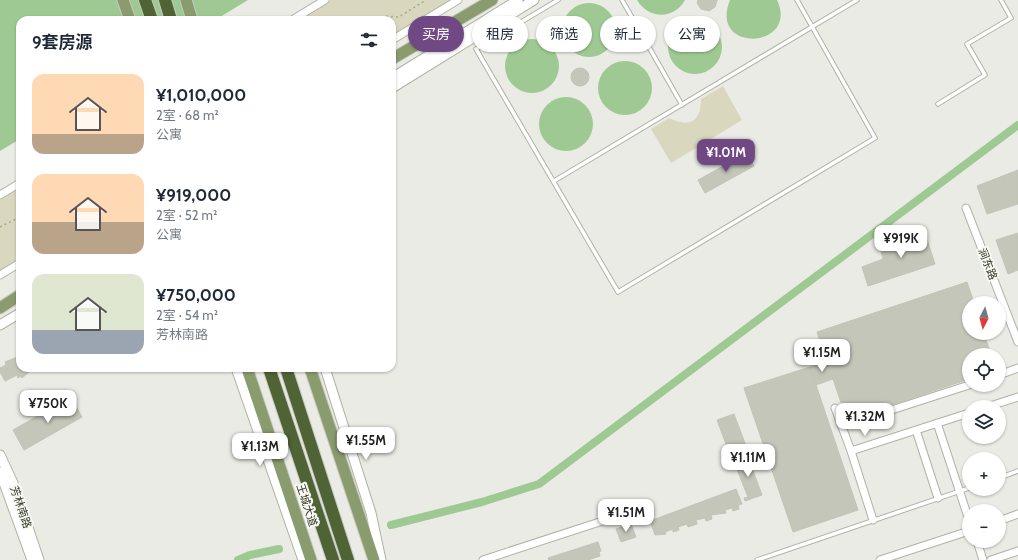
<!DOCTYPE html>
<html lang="zh">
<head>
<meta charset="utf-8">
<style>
	body { margin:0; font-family:Cabin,"Noto Sans SC",sans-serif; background:#f6f6f7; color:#1f2937; height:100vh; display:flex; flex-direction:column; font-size:15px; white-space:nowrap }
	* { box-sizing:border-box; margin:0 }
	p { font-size:13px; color:#747a83 }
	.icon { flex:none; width:22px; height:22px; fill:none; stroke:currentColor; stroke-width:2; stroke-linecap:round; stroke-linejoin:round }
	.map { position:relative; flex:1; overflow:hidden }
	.details { position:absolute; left:16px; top:16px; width:380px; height:356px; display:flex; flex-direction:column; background:#fff; border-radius:12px; box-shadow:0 1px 3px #0004 }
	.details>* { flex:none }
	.banner { position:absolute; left:408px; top:16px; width:380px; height:36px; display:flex; gap:8px }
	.needle { width:26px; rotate:186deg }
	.controls { position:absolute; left:962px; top:296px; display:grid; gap:8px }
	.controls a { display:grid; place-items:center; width:44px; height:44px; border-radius:50%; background:#fff; box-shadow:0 1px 3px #0004; font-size:20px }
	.price { position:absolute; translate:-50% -34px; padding:0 9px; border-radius:8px; background:#fff; color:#222; font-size:13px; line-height:26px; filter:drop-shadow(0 1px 2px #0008) }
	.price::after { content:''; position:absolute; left:50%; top:24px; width:12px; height:9px; margin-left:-6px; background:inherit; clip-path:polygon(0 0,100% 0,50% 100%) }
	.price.on { background:#704883; color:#fff }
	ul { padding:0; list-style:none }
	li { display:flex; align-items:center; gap:12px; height:100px; padding:0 16px }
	li span { display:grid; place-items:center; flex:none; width:112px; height:80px; border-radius:12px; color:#555 }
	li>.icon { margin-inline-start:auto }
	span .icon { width:48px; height:48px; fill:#fffc; stroke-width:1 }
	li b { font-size:17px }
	h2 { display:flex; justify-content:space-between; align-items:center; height:48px; padding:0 16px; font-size:17px }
	.tag { padding:0 14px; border-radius:18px; background:#fff; box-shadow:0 1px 3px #0004; font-size:14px; line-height:36px }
	.tag.on { background:#704883; color:#fff }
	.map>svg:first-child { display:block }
</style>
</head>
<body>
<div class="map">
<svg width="1018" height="560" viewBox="0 0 1018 560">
	<rect width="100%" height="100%" fill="#eaebe4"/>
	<path fill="#dad7bf" d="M325 0H458L392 40V20H292Z
		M723 86 742 120 671 163 651 129 669 118C689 128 701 122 701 99Z
		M20 183V263L0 275V195Z"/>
	<path fill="#9ec993" d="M0 0H248L215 20H20V139L0 151Z
		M637 0H685C674 20 648 19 637 0Z
		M730 0H777C800 49 708 54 730 0Z
		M562 30a27 27 0 1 1 54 0a27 27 0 1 1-54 0Z
		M668 47a27 27 0 1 1 54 0a27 27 0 1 1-54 0Z
		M505 66a27 27 0 1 1 54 0a27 27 0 1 1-54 0Z
		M598 88a27 27 0 1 1 54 0a27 27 0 1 1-54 0Z
		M539 124a27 27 0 1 1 54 0a27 27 0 1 1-54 0Z"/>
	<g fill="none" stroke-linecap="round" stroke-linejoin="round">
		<path stroke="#9ec993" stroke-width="8" d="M391 525 482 502 539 484 1018 125
			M238 560 250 555 279 549"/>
	</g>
	<path fill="#c3c6b9" stroke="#c1c4b7" d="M698 0H717L715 7 709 11 701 9 697 3Z
		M571 77a9 9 0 1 1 18 0a9 9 0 1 1-18 0Z
		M747 153 754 166 705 193 698 180Z
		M1018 170V204L987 214 977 186Z
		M923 227 935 264 868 286 862 267 883 259 881 251 904 243 901 235Z
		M1018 233V270L1008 274 996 240Z
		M967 282 974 303H969V333H984L991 355H969V379L847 420 817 332Z
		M20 356V368H32L29 369 30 371 22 378 21 376 18 378 17 375 5 381 0 372V368L6 365 5 362Z
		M827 361 833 379 816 385 810 367Z
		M810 367 858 510 793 532 744 388Z
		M71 397 82 417 24 450 13 430Z
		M734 414 749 454 732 460 717 420Z
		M748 457 762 495 745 501 744 498 748 497 736 467 733 468 731 464Z
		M736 489 742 504 738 505 739 509 733 511 732 508 725 510 726 513 711 515 712 519 706 521 705 518 696 520 697 524 688 527 687 524 678 527 679 530 673 532V529L665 532 666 534 655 535 650 521Z
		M631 524 636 537 621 542 616 529Z
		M598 542 601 551 599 552 600 556 588 560H549L548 558Z"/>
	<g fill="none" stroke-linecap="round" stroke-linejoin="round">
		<defs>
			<path id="lane" d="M558 0 476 49 618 292 875 138 797 0
				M622 0 682 105
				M938 104 985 75 967 44 1011 18 1001 0
				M554 181 857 0
				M999 478 1018 471
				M757 560 969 488"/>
			<path id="street" d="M292 20 325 0
				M392 40 458 0
				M0 195 20 183
				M966 208 1018 342
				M0 275 20 263
				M999 375 1018 368
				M987 407 1018 397
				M835 408 851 451
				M937 423 969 520
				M842 426 969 385
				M916 430 938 498
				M873 520 851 451 969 413
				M999 521 1018 514
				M977 541 983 560
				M483 560 618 516
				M880 560 969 531
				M991 560 1018 551"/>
			<path id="secondary" d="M392 78 518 0
				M392 88 534 0
				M0 325 20 313
				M236 368 303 560
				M325 368 371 513 381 560
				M0 455 13 483 39 560
				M0 472 32 560"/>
			<path id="primary" d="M123 0 130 20
				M186 0 192 20
				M392 59 492 0
				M0 308 20 295
				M247 368 311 560
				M310 368 374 560"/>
			<path id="highway" d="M145 0 152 20
				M165 0 171 20
				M269 368 333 560
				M286 368 348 560"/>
		</defs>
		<use href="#lane" stroke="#afb3a7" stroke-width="5.5"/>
		<use href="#street" stroke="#afb3a7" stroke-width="9"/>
		<use href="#secondary" stroke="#aeb3a0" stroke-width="11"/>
		<use href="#primary" stroke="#c6c8c2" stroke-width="13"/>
		<use href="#highway" stroke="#c6c8c2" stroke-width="14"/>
		<path stroke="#a0ab88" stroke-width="1.5" stroke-dasharray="2 3" stroke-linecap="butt" d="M383 20 386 16 399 17 426 0
			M0 227 20 217"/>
		<use href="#lane" stroke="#fff" stroke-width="3.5"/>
		<use href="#street" stroke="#fff" stroke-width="7"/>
		<use href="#secondary" stroke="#fff" stroke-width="9"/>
		<use href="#primary" stroke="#8a9b6e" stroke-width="11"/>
		<use href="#highway" stroke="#4f6335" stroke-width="12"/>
	</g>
	<g text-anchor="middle" stroke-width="4" stroke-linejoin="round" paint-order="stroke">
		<g font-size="11" fill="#333b25" stroke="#f8f8f4">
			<text transform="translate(988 264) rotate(69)" y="4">涧东路</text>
			<text transform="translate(307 505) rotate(72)" y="4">王城大道</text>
			<text transform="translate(21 507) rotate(71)" y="4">芳林南路</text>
		</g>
	</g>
</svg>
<div class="controls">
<a><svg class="needle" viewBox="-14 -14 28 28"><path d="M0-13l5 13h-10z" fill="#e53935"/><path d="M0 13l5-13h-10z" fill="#747a83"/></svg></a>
<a><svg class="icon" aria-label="locate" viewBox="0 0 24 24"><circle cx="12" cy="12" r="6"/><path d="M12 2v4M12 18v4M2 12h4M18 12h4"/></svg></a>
<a><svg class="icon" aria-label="layers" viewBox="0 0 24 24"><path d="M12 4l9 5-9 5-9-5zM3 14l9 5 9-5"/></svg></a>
<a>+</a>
<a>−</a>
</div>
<b class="price on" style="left:726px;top:173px">¥1.01M</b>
<b class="price" style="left:901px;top:259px">¥919K</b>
<b class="price" style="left:822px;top:373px">¥1.15M</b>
<b class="price" style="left:48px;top:424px">¥750K</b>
<b class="price" style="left:865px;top:437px">¥1.32M</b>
<b class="price" style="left:366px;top:461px">¥1.55M</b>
<b class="price" style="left:260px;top:467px">¥1.13M</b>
<b class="price" style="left:748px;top:478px">¥1.11M</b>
<b class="price" style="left:626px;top:533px">¥1.51M</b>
<div class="banner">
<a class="tag on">买房</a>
<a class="tag">租房</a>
<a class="tag">筛选</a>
<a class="tag">新上</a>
<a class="tag">公寓</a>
</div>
<section class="details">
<h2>9套房源<svg class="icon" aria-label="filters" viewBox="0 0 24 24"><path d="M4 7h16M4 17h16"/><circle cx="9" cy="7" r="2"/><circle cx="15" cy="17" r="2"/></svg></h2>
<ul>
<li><span style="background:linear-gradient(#ffd9b3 75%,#b9a48a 0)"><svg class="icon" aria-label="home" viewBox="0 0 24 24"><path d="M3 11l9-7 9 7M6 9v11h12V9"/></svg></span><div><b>¥1,010,000</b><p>2室 · 68 m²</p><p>公寓</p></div></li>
<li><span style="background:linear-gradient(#ffd9b3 60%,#b9a48a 0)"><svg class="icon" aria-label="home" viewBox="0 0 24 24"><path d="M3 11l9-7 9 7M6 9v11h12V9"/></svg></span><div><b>¥919,000</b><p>2室 · 52 m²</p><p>公寓</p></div></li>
<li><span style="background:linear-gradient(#dfe7d0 70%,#9aa5b1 0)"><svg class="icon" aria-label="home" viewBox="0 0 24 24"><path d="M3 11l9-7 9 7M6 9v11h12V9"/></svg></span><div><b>¥750,000</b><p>2室 · 54 m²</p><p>芳林南路</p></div></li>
</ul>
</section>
</div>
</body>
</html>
